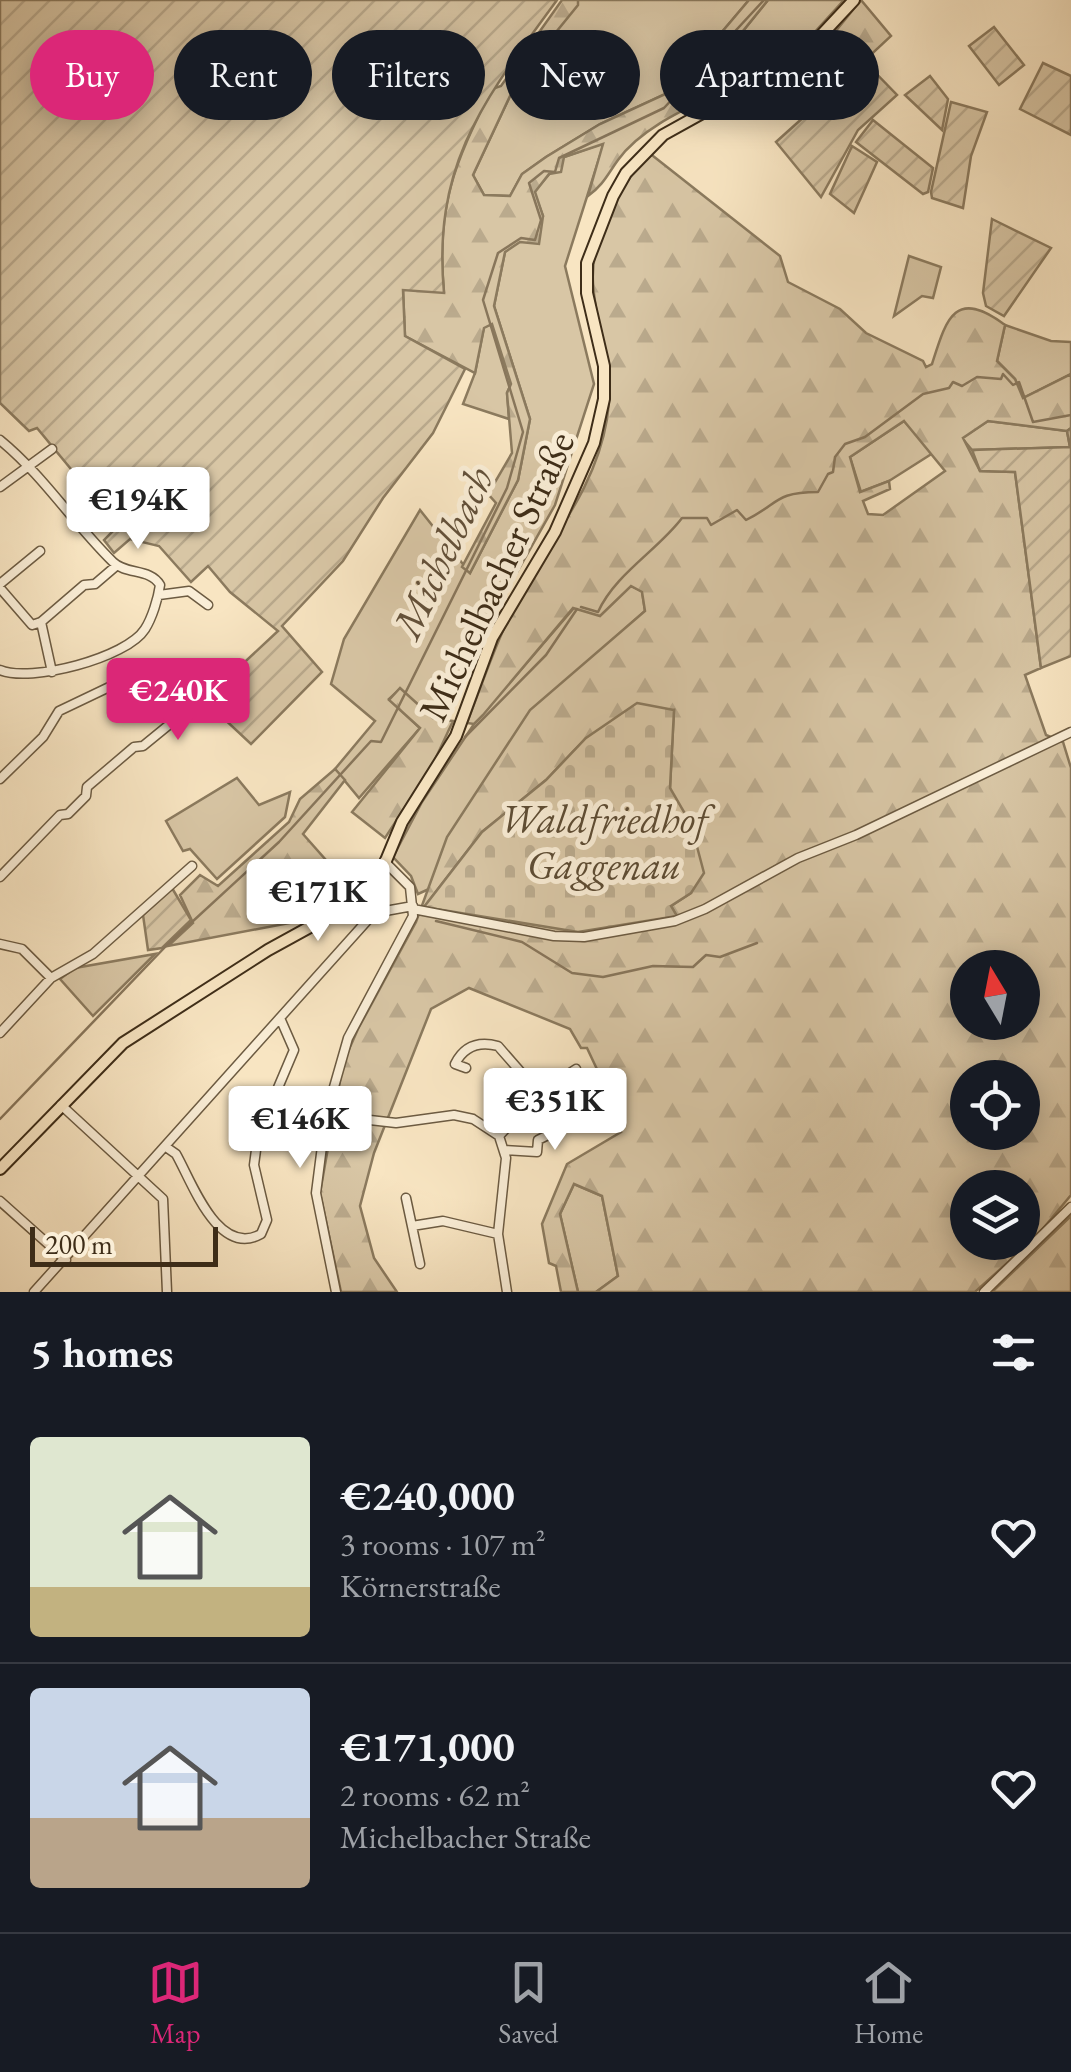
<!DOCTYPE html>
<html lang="en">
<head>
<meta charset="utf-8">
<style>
	body { margin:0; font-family:"EB Garamond",serif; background:#242831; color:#f1f3f6; height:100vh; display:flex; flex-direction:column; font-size:38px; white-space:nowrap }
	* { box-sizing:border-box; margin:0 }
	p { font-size:32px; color:#9ea1a6 }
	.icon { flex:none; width:55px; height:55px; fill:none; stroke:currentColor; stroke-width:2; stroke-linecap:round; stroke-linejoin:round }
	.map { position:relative; height:1292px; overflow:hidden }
	.sheet { display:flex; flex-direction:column; background:#171b24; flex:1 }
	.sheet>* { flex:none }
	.top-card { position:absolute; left:30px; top:30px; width:1012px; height:90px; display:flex; gap:20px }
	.needle { width:65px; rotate:350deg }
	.tools { position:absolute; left:950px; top:950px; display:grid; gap:20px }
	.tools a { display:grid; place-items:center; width:90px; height:90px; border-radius:50%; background:#171b24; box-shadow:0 5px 25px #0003; font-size:50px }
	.scale { position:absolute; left:30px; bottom:25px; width:188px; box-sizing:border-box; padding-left:10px; border:5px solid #3e2d18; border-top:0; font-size:28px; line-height:35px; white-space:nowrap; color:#3e2d18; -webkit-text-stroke:8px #faeed7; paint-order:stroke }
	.price { position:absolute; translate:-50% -85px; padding:0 22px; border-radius:10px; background:#fff; color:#222; font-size:32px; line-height:65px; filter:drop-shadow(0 2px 5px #0008) }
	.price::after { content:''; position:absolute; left:50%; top:60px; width:30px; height:22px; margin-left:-15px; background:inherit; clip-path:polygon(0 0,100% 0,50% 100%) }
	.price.selected { background:#db2777; color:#fff }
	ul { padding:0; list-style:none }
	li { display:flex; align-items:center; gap:30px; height:250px; padding:0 30px }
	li+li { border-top:2px solid #363941 }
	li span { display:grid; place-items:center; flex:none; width:280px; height:200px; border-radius:10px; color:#555 }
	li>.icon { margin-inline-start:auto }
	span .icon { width:120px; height:120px; fill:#fffc; stroke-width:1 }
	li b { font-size:42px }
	h2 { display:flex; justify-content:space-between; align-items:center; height:120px; padding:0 30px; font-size:42px }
	.tag { padding:0 35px; border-radius:45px; background:#171b24; box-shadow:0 5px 25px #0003; font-size:35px; line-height:90px }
	.tag.selected { background:#db2777; color:#fff }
	.tab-bar { display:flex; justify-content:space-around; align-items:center; height:140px; border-top:2px solid #363941; background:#171b24; font-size:28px; color:#9ea1a6 }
	.tab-bar a { display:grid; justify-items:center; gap:5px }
	.tab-bar .selected { color:#db2777 }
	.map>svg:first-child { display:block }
</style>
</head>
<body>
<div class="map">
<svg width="1071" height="1292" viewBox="0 0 1071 1292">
	<defs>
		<pattern id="forest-firs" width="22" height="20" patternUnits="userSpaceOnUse" patternTransform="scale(2.5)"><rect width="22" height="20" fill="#d8c6a5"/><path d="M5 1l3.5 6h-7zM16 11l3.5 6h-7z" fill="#baaa8d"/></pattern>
		<pattern id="cemetery-stones" width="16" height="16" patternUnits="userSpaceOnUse" patternTransform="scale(2.5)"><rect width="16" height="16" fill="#d8c6a5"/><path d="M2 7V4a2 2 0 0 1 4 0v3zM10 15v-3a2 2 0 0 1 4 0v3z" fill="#baaa8d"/></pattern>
		<pattern id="garden-furrows" width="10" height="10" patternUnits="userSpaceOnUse" patternTransform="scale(2.5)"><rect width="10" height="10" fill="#d8c6a5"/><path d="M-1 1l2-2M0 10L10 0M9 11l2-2" fill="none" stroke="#baaa8d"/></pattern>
	</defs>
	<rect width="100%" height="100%" fill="#f8e5c2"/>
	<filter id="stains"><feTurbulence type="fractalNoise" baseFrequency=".002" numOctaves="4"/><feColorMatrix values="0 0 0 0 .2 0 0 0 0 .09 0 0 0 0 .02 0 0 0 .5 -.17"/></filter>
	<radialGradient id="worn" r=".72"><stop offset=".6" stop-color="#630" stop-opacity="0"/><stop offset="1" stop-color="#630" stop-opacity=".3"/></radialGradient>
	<path fill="#d8c6a5" stroke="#8b7a5e" stroke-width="2.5" d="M578 0H749L672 91 600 124 546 157 522 174 510 196 484 195 473 175 518 79Z
		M768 0H844L792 57 718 93 709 73Z
		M604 143 565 266 594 384 555 505 434 719 400 689 389 699 420 728 359 798 335 769 375 721 331 684 344 639 420 510 470 573 518 480 530 419 494 306 505 252 543 216 534 192 564 157Z
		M909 256 941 267 933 298 922 296 894 316Z
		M492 324 511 384 507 393 509 419 463 404 475 373 484 327Z
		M1005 325 1051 341 1071 342V374L1023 398 1015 379 997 361Z
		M904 421 933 453 889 481 861 492 850 457Z
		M988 421 1067 431 1070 447 972 450 962 438Z
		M631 586 642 591 645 611 584 665 439 865 429 889 418 894 411 876 393 857 422 802 474 724 574 608Z
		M237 778 259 805 290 792 285 817 217 879 190 849 183 851 166 821Z
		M155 954 93 1016 60 979 75 968Z
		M574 1184 602 1196 618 1276 596 1292H578L560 1214Z"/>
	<path fill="url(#forest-firs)" stroke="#8b7a5e" stroke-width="2.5" fill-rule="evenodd" d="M562 0H578V5L518 79 473 175 484 195 510 196 522 174 546 157 600 124 672 91 749 0H768L709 73 718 93C685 109 640 129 618 160 607 175 604 184 588 196L603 144 564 157 561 172 549 174 535 192 543 216 539 244 520 242 505 252 494 306 530 419 518 480 470 573 462 567 496 503 488 494 512 453 507 393 511 384 492 324 484 328 475 373 405 336 403 289 444 292C436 206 454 164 492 89L501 86Z
		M861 0 891 36 831 92 812 67 776 81 821 49Z
		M648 152 780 256 788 282 840 309 866 333 923 361 926 367 932 364C946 320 954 287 1005 325L997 361 1015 379 1023 398 1071 374V428L1067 431 988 421 963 438 980 471 1015 472 1041 668 1025 675 1046 735 1063 742 1071 768V1195L1036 1237 975 1292H596L618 1276 602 1196 574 1184 560 1214 578 1292H561L556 1266 549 1263 542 1224 567 1164 621 1132 605 1101 610 1097 587 1048H581L570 1029 469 988 431 1009 374 1153 360 1206 374 1258 397 1292H341L320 1193 343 1063 358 1029 416 922 447 837 530 710 645 611 642 592 631 586 600 616 573 608 483 715 474 724 467 723C486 673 503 622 531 576 562 525 597 480 607 419 615 370 596 331 593 283 590 235 621 188 648 152ZM904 421 945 471 883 515 868 514 863 501 890 489 889 481 860 492 850 457ZM674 710 670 788 691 893 671 906 676 915 424 907 482 832 546 780 586 738ZM968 968H1022V1022H968ZM968 1078H1022V1132H968ZM968 1188H1022V1242H968Z
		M400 688 433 718 453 721 432 766 385 838 352 812 420 728 389 700Z
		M335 769 345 780 303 834 325 859C303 880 293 890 305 920L168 946 193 923 180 895 200 875 218 886 289 822 300 799Z
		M1071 1216V1292H992Z"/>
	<path fill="url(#cemetery-stones)" stroke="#8b7a5e" stroke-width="2.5" d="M637 703 674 710 670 788 691 824 704 873 691 893 671 906 677 916 578 932 424 907 482 832 546 780 586 738Z"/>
	<path fill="url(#garden-furrows)" stroke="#8b7a5e" stroke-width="2.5" d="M0 0H557C485 99 432 163 444 293L403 290 405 336 465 369 433 433 383 498 343 561 282 626 322 672 251 744 204 700 278 631 230 592 208 566 191 582 159 546 130 539 114 553 104 540 118 526 37 428 29 431 0 403Z
		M994 27 1024 65 999 85 969 46Z
		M865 62 897 95 858 130 821 197 776 142Z
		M1043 63 1071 76V135L1020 109Z
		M930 76 948 99 942 130 905 95Z
		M951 102 987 112 971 156 963 208 932 198 931 192Z
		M873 120 933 168 928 192 923 194 856 142Z
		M852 146 877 162 854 213 830 194Z
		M992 219 1051 248 1004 316 986 306 983 293Z
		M1071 428V656L1041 668 1015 472 980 471 972 450 1070 447 1067 431Z
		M172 888 191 920 162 948 148 950 143 915Z"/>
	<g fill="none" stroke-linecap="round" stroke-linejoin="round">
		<path stroke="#88765b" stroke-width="2.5" d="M581 607 598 612C615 574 658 550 682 518H707L711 525 737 510 746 520C779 504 774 492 818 492L828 474 833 472 835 457 845 444 865 437 923 394 949 388 953 382 962 386 977 377 1001 379 1003 374 1013 385 1019 382 1033 422 1071 415
			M465 737 546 655 577 609
			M436 921 522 942 572 973 603 977 653 966 693 967 706 955 720 957 757 943
			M0 1119 167 945 279 842 371 741 381 742 507 488 523 432 483 300 498 253 521 238 535 240 541 220 529 183 544 171 555 172 559 158 664 108 764 0"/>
		<defs>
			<path id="minor" d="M0 440C44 476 73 523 113 562 126 575 150 568 160 585 158 599 152 618 145 629 127 658 30 683 0 670
				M0 487 52 449
				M0 584 40 551
				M0 588 32 625 41 622
				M159 595 189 591 208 605
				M41 622 84 585 95 584 116 566
				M41 622 52 672
				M0 779 43 737 59 711 126 679
				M0 877 60 815 68 814 86 796 87 787 134 747 143 746 225 679
				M413 909 554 936 584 937 675 921 705 909 798 858 856 835 1071 732
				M0 944 22 949 51 978
				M0 1033 51 978 93 954 192 866
				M466 1068 455 1064C464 1046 479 1041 498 1046L539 1093
				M61 1105 163 1199 167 1292
				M326 1115 396 1123 454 1115 473 1119 499 1136 506 1158 498 1234 507 1292
				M499 1136 539 1093 576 1069
				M166 1147 176 1154C192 1182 218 1258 261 1234L267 1220 254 1165 258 1135 294 1050 280 1018
				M504 1150 537 1152 538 1140 566 1126 569 1118 597 1102
				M406 1198 420 1264
				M0 1201 66 1260
				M412 1226 443 1221 498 1234
				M34 1292 374 913 413 906
				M336 1292 316 1193 326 1115 348 1038 413 916 410 887 384 861
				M984 1292 1071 1207"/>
			<path id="major" d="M0 1169 123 1043 268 950 359 900 380 875 402 822 456 736 492 638 555 532 594 443 604 399V366L587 293V263L613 196 626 173 663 135 798 60 854 0"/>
		</defs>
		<use href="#minor" stroke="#6c5b42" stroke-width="11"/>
		<use href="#major" stroke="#3e2d18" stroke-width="14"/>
		<use href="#minor" stroke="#faeed7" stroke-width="8"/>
		<use href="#major" stroke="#f8e5c2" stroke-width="10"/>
	</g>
	<g text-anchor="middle" stroke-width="10" stroke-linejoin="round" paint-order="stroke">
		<g font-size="40" fill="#3e2d18" stroke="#faeed7">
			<text transform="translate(496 576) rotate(-65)" y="14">Michelbacher Straße</text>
		</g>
		<g font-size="40" font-style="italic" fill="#5d4c34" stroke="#faeed7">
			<text x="604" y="833">Waldfriedhof<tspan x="604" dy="46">Gaggenau</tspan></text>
		</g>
		<g font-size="42" font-style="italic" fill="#63513a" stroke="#faeed7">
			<text transform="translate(442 552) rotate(-65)" y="15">Michelbach</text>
		</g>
	</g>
	<rect width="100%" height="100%" filter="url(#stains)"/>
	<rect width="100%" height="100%" fill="url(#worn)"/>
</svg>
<div class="tools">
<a><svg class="needle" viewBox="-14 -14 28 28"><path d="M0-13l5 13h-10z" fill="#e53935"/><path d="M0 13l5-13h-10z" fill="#9ea1a6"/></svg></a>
<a><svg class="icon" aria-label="locate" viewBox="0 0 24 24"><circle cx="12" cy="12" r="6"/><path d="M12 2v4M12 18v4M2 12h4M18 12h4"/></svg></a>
<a><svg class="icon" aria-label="layers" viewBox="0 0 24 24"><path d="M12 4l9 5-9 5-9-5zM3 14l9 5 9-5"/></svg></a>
</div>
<div class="scale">200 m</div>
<b class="price" style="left:138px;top:552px">€194K</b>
<b class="price selected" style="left:178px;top:743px">€240K</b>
<b class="price" style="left:318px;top:944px">€171K</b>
<b class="price" style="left:555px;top:1153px">€351K</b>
<b class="price" style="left:300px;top:1171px">€146K</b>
<div class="top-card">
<a class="tag selected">Buy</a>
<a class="tag">Rent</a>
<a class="tag">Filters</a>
<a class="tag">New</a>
<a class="tag">Apartment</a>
</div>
</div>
<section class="sheet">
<h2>5 homes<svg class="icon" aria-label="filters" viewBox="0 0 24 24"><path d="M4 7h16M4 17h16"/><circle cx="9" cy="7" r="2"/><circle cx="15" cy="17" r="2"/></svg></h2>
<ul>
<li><span style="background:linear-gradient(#dfe7d0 75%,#c2b280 0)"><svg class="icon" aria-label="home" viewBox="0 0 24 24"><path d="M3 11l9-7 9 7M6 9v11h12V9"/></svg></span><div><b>€240,000</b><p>3 rooms · 107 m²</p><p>Körnerstraße</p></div><svg class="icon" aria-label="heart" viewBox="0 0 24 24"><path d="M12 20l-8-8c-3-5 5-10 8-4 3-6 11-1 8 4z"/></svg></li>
<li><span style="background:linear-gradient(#c9d6e8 65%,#b9a48a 0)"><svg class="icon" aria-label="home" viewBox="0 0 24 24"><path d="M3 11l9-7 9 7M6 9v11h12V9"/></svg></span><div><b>€171,000</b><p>2 rooms · 62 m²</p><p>Michelbacher Straße</p></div><svg class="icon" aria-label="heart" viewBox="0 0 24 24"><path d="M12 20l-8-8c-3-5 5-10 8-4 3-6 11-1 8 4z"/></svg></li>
</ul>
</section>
<nav class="tab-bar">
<a class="selected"><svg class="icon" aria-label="map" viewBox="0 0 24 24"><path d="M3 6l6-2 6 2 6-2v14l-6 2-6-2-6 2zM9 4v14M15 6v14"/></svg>Map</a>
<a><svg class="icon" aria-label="saved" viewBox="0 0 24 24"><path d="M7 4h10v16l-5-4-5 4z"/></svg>Saved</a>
<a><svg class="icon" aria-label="home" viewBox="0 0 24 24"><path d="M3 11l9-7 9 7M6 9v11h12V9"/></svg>Home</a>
</nav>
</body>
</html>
